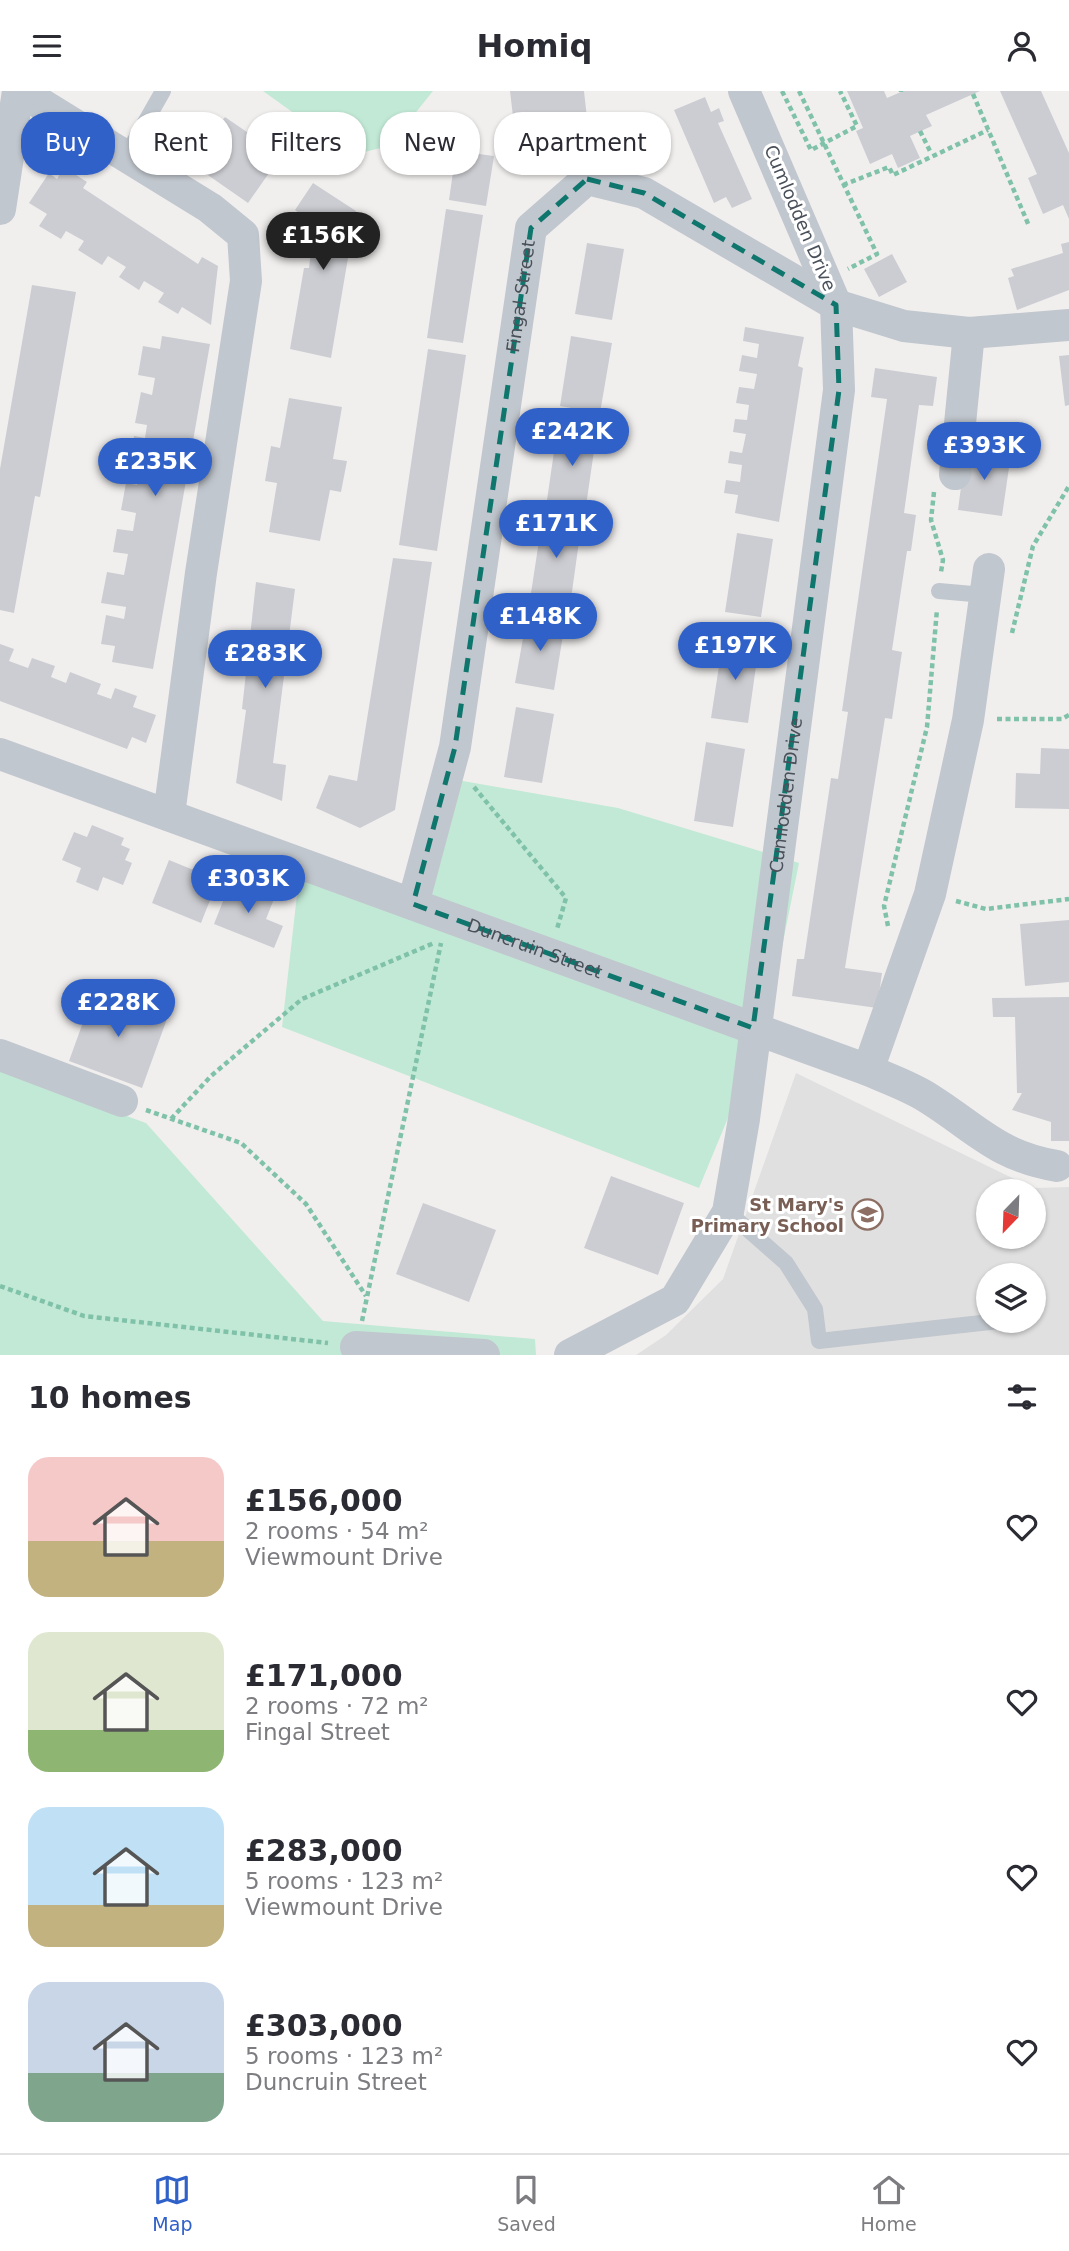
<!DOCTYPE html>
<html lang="en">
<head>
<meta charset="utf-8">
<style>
	body { margin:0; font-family:"DejaVu Sans",sans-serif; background:#f7f7f7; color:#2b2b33; height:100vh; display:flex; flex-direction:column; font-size:26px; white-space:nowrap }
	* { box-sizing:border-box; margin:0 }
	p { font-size:23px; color:#7c7c81 }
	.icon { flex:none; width:38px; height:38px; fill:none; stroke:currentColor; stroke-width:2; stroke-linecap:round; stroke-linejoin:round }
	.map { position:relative; height:1264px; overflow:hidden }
	.sheet { display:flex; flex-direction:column; background:#fff; flex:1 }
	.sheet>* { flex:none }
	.hud { position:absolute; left:21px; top:21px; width:700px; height:63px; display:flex; gap:14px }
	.needle { width:46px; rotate:203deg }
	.controls { position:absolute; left:976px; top:1088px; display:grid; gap:14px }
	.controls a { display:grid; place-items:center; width:70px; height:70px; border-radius:50%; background:#fff; box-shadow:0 2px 5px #0004; font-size:35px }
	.price { position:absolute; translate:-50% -60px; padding:0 16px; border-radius:24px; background:#3061c9; color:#fff; font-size:23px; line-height:46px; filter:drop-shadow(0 2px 4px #0008) }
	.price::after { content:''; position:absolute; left:50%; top:42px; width:21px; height:16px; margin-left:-10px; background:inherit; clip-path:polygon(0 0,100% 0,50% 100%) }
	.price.selected { background:#222; color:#fff }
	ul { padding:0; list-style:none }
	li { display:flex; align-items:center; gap:21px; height:175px; padding:0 28px }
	li span { display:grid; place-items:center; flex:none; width:196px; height:140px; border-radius:21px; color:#555 }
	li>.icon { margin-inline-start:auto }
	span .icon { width:84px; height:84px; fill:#fffc; stroke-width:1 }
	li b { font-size:30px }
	h2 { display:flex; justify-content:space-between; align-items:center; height:84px; padding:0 28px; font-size:30px }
	.tag { padding:0 24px; border-radius:28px; background:#fff; box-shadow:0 2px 5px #0004; font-size:24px; line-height:63px }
	.tag.selected { background:#3061c9; color:#fff }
	header { display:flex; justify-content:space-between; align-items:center; height:91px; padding:0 28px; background:#fff; font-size:32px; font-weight:800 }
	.tab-bar { display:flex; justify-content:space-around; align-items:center; height:98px; border-top:2px solid #e1e1e2; background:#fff; font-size:19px; color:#7c7c81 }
	.tab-bar a { display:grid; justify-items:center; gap:4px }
	.tab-bar .selected { color:#3061c9 }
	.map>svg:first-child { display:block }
</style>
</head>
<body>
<header><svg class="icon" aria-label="menu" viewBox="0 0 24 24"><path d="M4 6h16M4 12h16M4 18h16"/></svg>Homiq<svg class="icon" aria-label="person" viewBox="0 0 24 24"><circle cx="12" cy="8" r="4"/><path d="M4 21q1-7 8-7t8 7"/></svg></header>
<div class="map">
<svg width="1069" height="1264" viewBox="0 0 1069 1264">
	<rect width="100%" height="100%" fill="#f1efee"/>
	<path fill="#e1e0e0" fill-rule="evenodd" d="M796 982 1033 1097 1069 1096V1264H636L666 1244 723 1188ZM989 1101H1034V1146H989ZM989 1185H1034V1230H989Z"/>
	<path fill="#c2e9d6" d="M263 0H433L389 55 352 64Z
		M440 686 618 717 799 772 766 935 699 1097 282 936 299 786 399 824Z
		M0 979 146 1032 323 1230 535 1248 536 1264H0Z"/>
	<path fill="#cccdd2" d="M510 0H584L587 27 514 34Z
		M847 0H884L887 7 903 0H980L926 24 932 35 910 45 920 67 898 77 892 63 870 73 856 40 863 37Z
		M1000 0H1041L1069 62V128L1063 114 1043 123 1028 87 1037 83Z
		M705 6 711 21 719 17 724 30 718 32 752 108 732 117 726 106 714 112 674 19Z
		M225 26 260 50 269 37 290 52 248 112 192 73Z
		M456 60 494 65 486 115 449 109Z
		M64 76 87 91 83 97 198 173 202 166 218 175 211 234 182 216 178 223 158 211 164 202 144 190 139 199 119 186 126 176 108 165 102 174 78 159 84 150 66 140 61 148 39 135 47 123 29 112 49 82 57 88Z
		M313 92 356 120 331 267 290 258 304 177H309L314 134 295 119Z
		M446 118 483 124 463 252 427 247Z
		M1069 151V199L1017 219 1008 187 1014 185 1011 178 1063 162 1061 153Z
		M587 152 624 158 612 229 575 223Z
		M892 163 907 191 879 206 864 178Z
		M32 194 76 201 40 406 35 405 14 522 0 519V378Z
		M745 236 804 246 798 275 803 277 779 431 735 422 738 404 724 402 726 389 740 391 742 374 728 372 730 360 742 362 746 343 733 341 735 328 747 329 749 314 736 312 739 296 754 298 757 283 739 280 742 264 757 267 759 253 743 250Z
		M162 245 210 253 153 578 112 571 115 555 101 553 106 524 124 528 126 516 101 512 107 481 124 484 128 463 113 461 117 438 133 440 136 422 121 419 126 392 137 394 141 375 130 373 134 345 145 347 147 334 135 332 141 301 152 304 155 287 138 284 143 255 160 258Z
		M571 245 612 252 600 322 560 315Z
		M428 258 466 264 437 460 399 454Z
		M1069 264V314L1065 315 1059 265Z
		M875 277 937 286 933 315 919 314 904 422 916 424 911 460H907L892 559 902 561 892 628 885 627 845 877 882 882 877 917 792 905 797 868H804L831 687 838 688 848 621 842 620 887 308 871 306Z
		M289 307 342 316 333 368 347 370 341 401 330 399 320 450 269 441 277 392 265 390 271 355 280 357Z
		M557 340 596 346 586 415 547 409Z
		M966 357 1011 363 1002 425 958 419Z
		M542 430 581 436 571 508 531 502Z
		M737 442 773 448 761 526 725 521Z
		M393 467 432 471 395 719 360 737 316 717 329 684 357 690Z
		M256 491 295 498 273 672 286 674 282 710 236 692 246 619 242 618Z
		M527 525 565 532 554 599 515 592Z
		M723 549 759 554 748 632 711 627Z
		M0 553 14 558 9 570 28 577 32 567 55 575 51 586 66 592 70 581 101 593 97 603 111 608 115 597 137 605 133 616 156 624 146 652 132 646 127 658 0 610Z
		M516 616 554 623 542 692 504 686Z
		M706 651 745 658 733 736 694 730Z
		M1041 657 1069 658V718L1015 717 1016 682 1040 683Z
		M92 734 124 747 121 754 130 758 125 769 132 772 123 794 103 786 98 800 76 791 81 777 62 769 74 741 87 746Z
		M169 769 218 789 201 832 152 812Z
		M231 790 274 808 266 828 283 835 274 857 214 833Z
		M1069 829V891L1025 895 1020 833Z
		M95 898 168 925 142 997 69 970Z
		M1069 906V1050H1051V1031L1012 1019 1022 1002H1017L1015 926H993L992 907Z
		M611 1085 684 1112 658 1184 584 1157Z
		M423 1112 496 1139 469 1211 396 1183Z"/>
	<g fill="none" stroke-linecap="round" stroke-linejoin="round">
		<path stroke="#7fc2a9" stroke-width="4.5" stroke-dasharray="5 3.5" stroke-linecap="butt" d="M799 0 877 163 848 178
			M901 0V1
			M973 3 1029 135
			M920 40 930 60
			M843 94 889 76 893 84 988 39
			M934 401 931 429 943 469 941 481
			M1012 542 1033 455 1069 395
			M997 628H1062L1069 624
			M474 696 566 807 557 838
			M956 810 986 818 1069 808
			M888 835 884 815 927 636 937 518
			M146 1019 241 1052 306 1113 366 1205
			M171 1028 211 985 302 908 434 852
			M0 1195 84 1225 328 1252
			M362 1230 441 852"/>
		<path stroke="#c1c7ce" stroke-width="16" d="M126 65 163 0
			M939 500 984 504
			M728 1121 786 1172 815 1218 819 1250 999 1230"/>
		<g stroke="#c1c7ce" stroke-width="32">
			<path d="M20 0 210 117 243 144 246 190 201 482 169 724"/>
			<path d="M0 118 18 0"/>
			<path d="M955 383 969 242"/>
			<path id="s1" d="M0 663 868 979C888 988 909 995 928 1007 976 1037 997 1065 1057 1075"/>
			<path id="s2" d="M413 813 455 656 531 137 587 88 644 102 836 214 904 235 969 242 1069 234"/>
			<path d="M0 964 122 1010"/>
			<path d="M868 979 930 803 968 629 989 478"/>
			<path d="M356 1256 484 1264"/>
			<path id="s3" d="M570 1264 675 1209 728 1121 744 1028 839 299 836 214 744 0"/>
		</g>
		<path stroke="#7fc2a9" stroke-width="4.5" stroke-dasharray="5 3.5" stroke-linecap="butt" d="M782 0 811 59 857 35 840 0"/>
	</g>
	<path fill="none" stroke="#0f766e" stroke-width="5" stroke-dasharray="14 9" stroke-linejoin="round" d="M587 88 644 102 836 214 839 299 753 937 413 813 455 656 531 137Z"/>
	<defs>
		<symbol id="school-ring" viewBox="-11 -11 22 22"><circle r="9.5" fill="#fff" stroke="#8d6e63" stroke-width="1.5"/><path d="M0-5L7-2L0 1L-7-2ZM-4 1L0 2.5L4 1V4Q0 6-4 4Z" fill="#8d6e63"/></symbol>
	</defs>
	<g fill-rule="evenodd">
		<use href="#school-ring" x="850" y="1106" width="35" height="35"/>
	</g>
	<g text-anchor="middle" stroke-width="6" stroke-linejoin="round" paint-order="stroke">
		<g font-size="18" fill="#495059" stroke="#fff">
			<text transform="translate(800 127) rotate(67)" y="6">Cumlodden Drive</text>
			<text dy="6" stroke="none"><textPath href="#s2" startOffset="618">Fingal Street</textPath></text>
			<text dy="6" stroke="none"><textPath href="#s3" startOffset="642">Cumlodden Drive</textPath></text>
			<text dy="6" stroke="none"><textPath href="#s1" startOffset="569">Duncruin Street</textPath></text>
		</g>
		<g font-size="18" font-weight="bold" fill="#785e54" stroke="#fff" text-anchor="end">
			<text x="844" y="1120">St Mary's<tspan x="844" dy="21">Primary School</tspan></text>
		</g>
	</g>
</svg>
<div class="controls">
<a><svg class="needle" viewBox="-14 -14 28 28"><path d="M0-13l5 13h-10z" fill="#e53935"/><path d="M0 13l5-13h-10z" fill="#7c7c81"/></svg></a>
<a><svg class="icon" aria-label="layers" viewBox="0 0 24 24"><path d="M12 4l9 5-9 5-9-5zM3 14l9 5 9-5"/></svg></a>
</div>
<b class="price selected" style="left:323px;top:181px">£156K</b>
<b class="price" style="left:572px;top:377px">£242K</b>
<b class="price" style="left:984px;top:391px">£393K</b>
<b class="price" style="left:155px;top:407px">£235K</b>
<b class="price" style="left:556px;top:469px">£171K</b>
<b class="price" style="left:540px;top:562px">£148K</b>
<b class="price" style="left:735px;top:591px">£197K</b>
<b class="price" style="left:265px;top:599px">£283K</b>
<b class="price" style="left:248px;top:824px">£303K</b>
<b class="price" style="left:118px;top:948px">£228K</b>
<div class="hud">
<a class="tag selected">Buy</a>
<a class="tag">Rent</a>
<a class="tag">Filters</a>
<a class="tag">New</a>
<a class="tag">Apartment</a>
</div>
</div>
<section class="sheet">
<h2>10 homes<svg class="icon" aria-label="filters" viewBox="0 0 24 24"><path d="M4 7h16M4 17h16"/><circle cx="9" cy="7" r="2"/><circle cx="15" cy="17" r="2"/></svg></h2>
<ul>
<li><span style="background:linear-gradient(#f6c9c9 60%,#c2b280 0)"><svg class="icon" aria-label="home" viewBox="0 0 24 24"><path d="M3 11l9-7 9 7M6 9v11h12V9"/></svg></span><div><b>£156,000</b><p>2 rooms · 54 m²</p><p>Viewmount Drive</p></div><svg class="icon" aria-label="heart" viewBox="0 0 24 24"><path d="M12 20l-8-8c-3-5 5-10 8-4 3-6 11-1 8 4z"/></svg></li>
<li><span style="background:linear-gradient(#dfe7d0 70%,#8fb573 0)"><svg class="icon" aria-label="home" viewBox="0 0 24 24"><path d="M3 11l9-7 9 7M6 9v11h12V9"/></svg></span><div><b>£171,000</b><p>2 rooms · 72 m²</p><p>Fingal Street</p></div><svg class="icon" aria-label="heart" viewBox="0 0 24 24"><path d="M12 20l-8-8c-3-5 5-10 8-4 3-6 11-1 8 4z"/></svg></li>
<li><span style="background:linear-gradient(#bfe0f5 70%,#c2b280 0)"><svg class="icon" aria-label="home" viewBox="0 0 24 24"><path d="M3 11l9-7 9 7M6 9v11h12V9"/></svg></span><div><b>£283,000</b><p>5 rooms · 123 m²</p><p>Viewmount Drive</p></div><svg class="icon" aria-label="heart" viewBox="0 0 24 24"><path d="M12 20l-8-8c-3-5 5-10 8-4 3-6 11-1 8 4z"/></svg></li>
<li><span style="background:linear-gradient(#c9d6e8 65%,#7fa58c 0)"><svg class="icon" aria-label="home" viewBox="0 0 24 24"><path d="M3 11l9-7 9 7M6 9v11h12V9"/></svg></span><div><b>£303,000</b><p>5 rooms · 123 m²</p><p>Duncruin Street</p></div><svg class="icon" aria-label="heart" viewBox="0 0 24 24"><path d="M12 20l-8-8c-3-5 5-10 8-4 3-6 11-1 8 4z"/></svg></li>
</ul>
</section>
<nav class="tab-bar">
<a class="selected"><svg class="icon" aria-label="map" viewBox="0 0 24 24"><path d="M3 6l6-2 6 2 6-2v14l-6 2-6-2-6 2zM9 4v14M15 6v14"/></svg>Map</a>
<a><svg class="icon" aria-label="saved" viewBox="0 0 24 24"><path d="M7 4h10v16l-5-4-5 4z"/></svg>Saved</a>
<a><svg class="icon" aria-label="home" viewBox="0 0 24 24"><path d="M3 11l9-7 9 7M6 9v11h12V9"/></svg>Home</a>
</nav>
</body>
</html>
